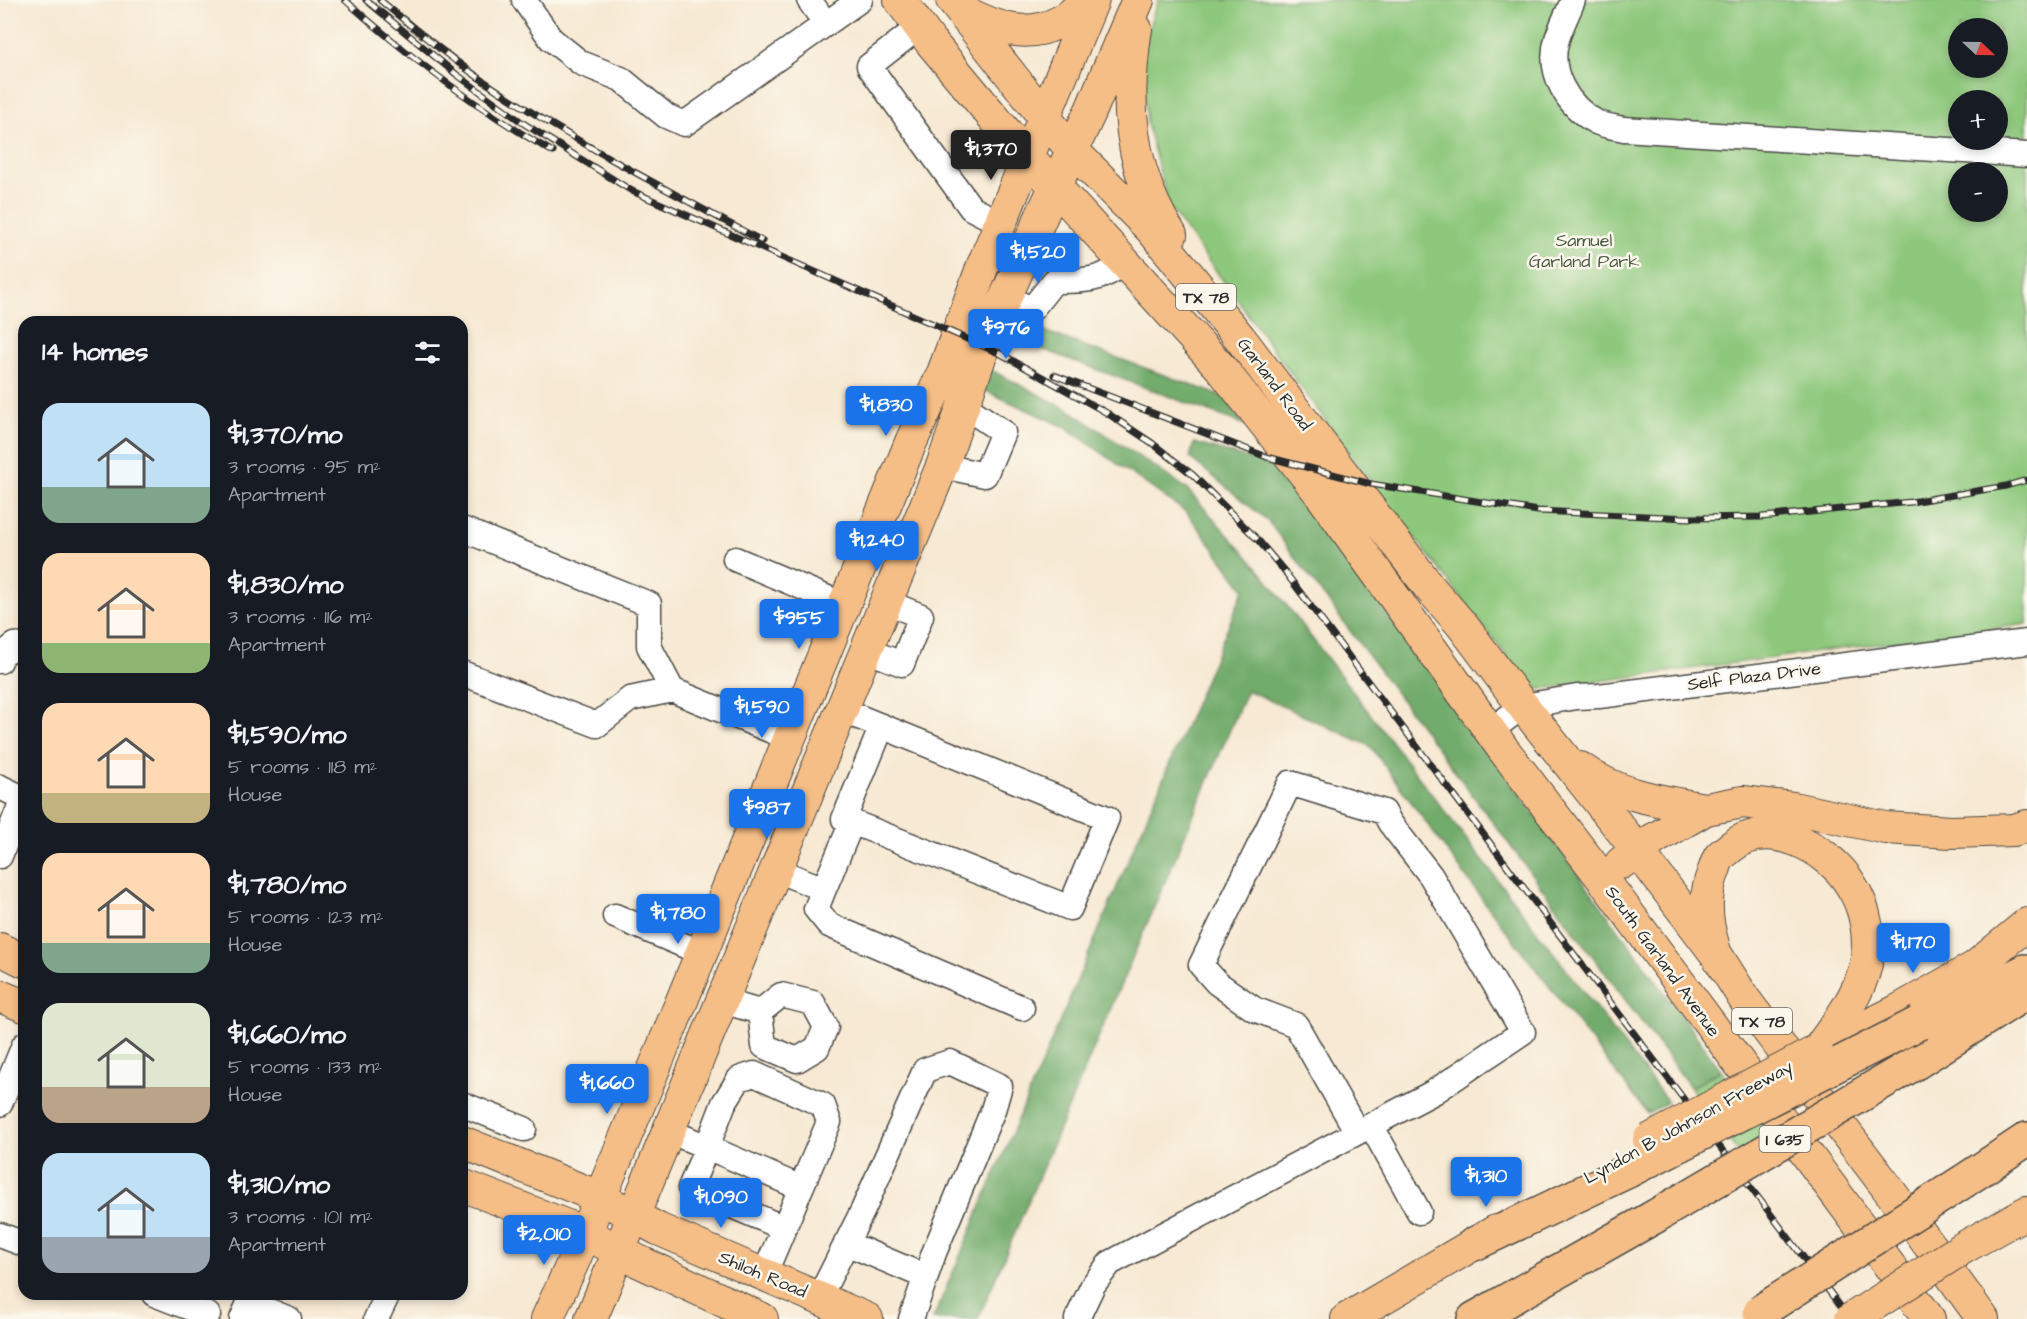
<!DOCTYPE html>
<html lang="en">
<head>
<meta charset="utf-8">
<style>
	body { margin:0; font-family:"Architects Daughter",sans-serif; background:#242831; color:#f1f3f6; height:100vh; display:flex; flex-direction:column; font-size:22px; white-space:nowrap }
	* { box-sizing:border-box; margin:0 }
	p { font-size:20px; color:#9ea1a6 }
	.icon { flex:none; width:33px; height:33px; fill:none; stroke:currentColor; stroke-width:2; stroke-linecap:round; stroke-linejoin:round }
	.map { position:relative; flex:1; overflow:hidden }
	.side { position:absolute; left:18px; top:316px; width:450px; height:984px; display:flex; flex-direction:column; background:#171b24; border-radius:18px; box-shadow:0 3px 9px #0003 }
	.side>* { flex:none }
	.needle { width:39px; rotate:112deg }
	.controls { position:absolute; left:1948px; top:18px; display:grid; gap:12px }
	.controls a { display:grid; place-items:center; width:60px; height:60px; border-radius:50%; background:#171b24; box-shadow:0 3px 9px #0003; font-size:30px }
	.price { position:absolute; translate:-50% -51px; padding:0 14px; border-radius:6px; background:#1a73e8; color:#fff; font-size:20px; line-height:39px; filter:drop-shadow(0 2px 3px #0008) }
	.price::after { content:''; position:absolute; left:50%; top:36px; width:18px; height:14px; margin-left:-9px; background:inherit; clip-path:polygon(0 0,100% 0,50% 100%) }
	.price.current { background:#222; color:#fff }
	ul { padding:0; list-style:none }
	li { display:flex; align-items:center; gap:18px; height:150px; padding:0 24px }
	li span { display:grid; place-items:center; flex:none; width:168px; height:120px; border-radius:18px; color:#555 }
	li>.icon { margin-inline-start:auto }
	span .icon { width:72px; height:72px; fill:#fffc; stroke-width:1 }
	li b { font-size:26px }
	h2 { display:flex; justify-content:space-between; align-items:center; height:72px; padding:0 24px; font-size:26px }
	.map>svg:first-child { display:block }
</style>
</head>
<body>
<div class="map">
<svg width="2027" height="1319" viewBox="0 0 2027 1319">
	<rect width="100%" height="100%" fill="#fbf7ec"/>
	<filter id="ink" filterUnits="userSpaceOnUse"><feTurbulence type="fractalNoise" baseFrequency=".0167" numOctaves="2"/><feDisplacementMap in="SourceGraphic" scale="12" xChannelSelector="R" yChannelSelector="G"/><feConvolveMatrix kernelMatrix="1 2 1 2 8 2 1 2 1" color-interpolation-filters="sRGB"/></filter>
	<filter id="wash" filterUnits="userSpaceOnUse"><feTurbulence type="fractalNoise" baseFrequency=".008" numOctaves="4" result="noise"/><feDisplacementMap in="SourceGraphic" scale="24" xChannelSelector="R" yChannelSelector="G"/><feGaussianBlur stdDeviation="1.35" result="paint"/><feColorMatrix in="noise" values="0 0 0 0 0 0 0 0 0 0 0 0 0 0 0 0 0 1.4 0 .05"/><feComposite in="paint" operator="in"/></filter>
	<g filter="url(#wash)">
		<rect width="100%" height="100%" fill="#f7e9d3"/>
		<path fill="#8dc87c" stroke="#5c7a54" stroke-width="1.5" fill-rule="evenodd" d="M1158 0H2027V624L1533 690 1358 465 1169 207 1147 124 1141 51ZM1959 28H1998V68H1959ZM1959 100H1998V140H1959ZM1959 172H1998V212H1959Z
			M1721 1070 1780 1153 1751 1170 1691 1088Z"/>
		<path fill="#72ac6c" stroke="#4e6c4c" stroke-width="1.5" d="M1008 318 1224 397 1245 425 1002 334Z
			M987 368 1069 410 1186 488 1258 568 1668 1102 1648 1114 1488 907 1370 746 1247 690 978 1319H933L1244 589 1187 513 1065 427 979 388Z
			M1194 443 1275 466 1437 681 1721 1070 1691 1088 1268 521 1190 458Z"/>
	</g>
	<g filter="url(#ink)">
		<g fill="none" stroke-linecap="round" stroke-linejoin="round">
			<defs>
				<path id="minor" d="M524 0 551 39 581 63 621 79 666 116 684 124 860 0
					M809 0 826 24
					M1573 0C1568 13 1561 26 1557 39 1547 72 1567 106 1596 122 1604 126 1615 127 1624 129L2027 155
					M919 27 869 66 971 208 1000 223
					M1005 297 1032 309 1054 281C1082 281 1101 282 1123 263
					M942 466 985 475 1003 432 963 405
					M462 529 649 604V646L672 690
					M735 559 844 605
					M866 650 902 664 921 616 886 602
					M0 661 2 655 15 645 24 649
					M462 673 597 725 630 699 672 690 789 738
					M841 711 864 719 1107 818 1070 908 844 819 882 726
					M1490 731 1523 706 1577 697 1599 696 2027 642
					M0 787 23 798
					M0 856 24 796
					M776 870 824 889 852 822
					M824 889 816 909 829 925 1022 1008
					M615 916 702 953
					M722 1001 760 1012 781 995 813 1003 826 1027 817 1048 797 1060 764 1046 760 1012
					M0 1104 24 1045
					M462 1104 524 1129
					M1371 1125 1419 1212
					M669 1131 707 1147 724 1103 739 1079 754 1074 823 1105 829 1122 764 1275
					M784 1228 690 1188 707 1147 801 1188
					M0 1235 24 1244
					M846 1243 926 1277
					M154 1294 208 1315
					M819 1298 863 1210 925 1070 950 1062 1000 1086 993 1110 934 1253 911 1319
					M242 1319 249 1303 289 1319
					M376 1319 388 1294
					M1077 1319 1093 1285 1110 1263 1434 1092 1523 1032 1431 876 1390 823 1384 812 1290 783 1201 965 1217 983 1254 1009 1296 1025 1357 1132"/>
				<path id="major" d="M900 0 930 41 1010 137 1221 368 1319 492 1503 749 1602 878 1929 1319
					M952 0 1044 117 1072 150 1151 229 1240 338 1430 588 1462 625 1523 706 1638 851 1716 954 1745 1000 1889 1190 1983 1319
					M963 11C995 28 1027 40 1061 21 1071 16 1079 7 1087 0
					M1136 29C1134 40 1133 51 1132 62 1126 123 1137 183 1171 235
					M1580 768C1618 796 1660 801 1706 809
					M1621 863 1654 839 1706 809 1743 802 1793 808 1886 828 1951 832 2014 830 2027 826
					M1714 948C1706 923 1703 898 1713 873 1715 868 1717 860 1720 856 1723 853 1728 850 1731 847 1769 816 1829 848 1851 885 1866 908 1871 937 1866 964 1859 996 1836 1025 1817 1051
					M0 949 24 961
					M0 996 24 1006
					M1821 1049 1897 1011 1975 967 2027 924
					M462 1142 599 1197 658 1229 867 1319
					M462 1185 585 1233 638 1261 762 1319
					M1963 1248 2027 1212
					M547 1319 574 1260 658 1059 911 442 943 373 983 265 1093 0
					M591 1319 942 466 984 346 1042 215 1091 110 1138 0
					M1347 1319 1496 1231"/>
				<path id="highway" d="M1919 1023 2025 971
					M1917 1062 2027 992
					M1964 1181 2027 1139
					M1474 1244 1628 1171
					M1474 1319 1654 1217"/>
			</defs>
			<use href="#minor" stroke="#4a4844" stroke-width="27"/>
			<use href="#major" stroke="#4a4844" stroke-width="34"/>
			<use href="#highway" stroke="#4a4844" stroke-width="36"/>
			<use href="#minor" stroke="#fff" stroke-width="24"/>
			<use href="#major" stroke="#f6be87" stroke-width="32"/>
			<use href="#highway" stroke="#f6be87" stroke-width="33"/>
			<defs>
				<path id="rail" d="M345 0C409 57 479 110 553 152
					M366 0 456 74 523 123 632 191 1001 354 1107 413 1152 443 1193 475 1258 540 1285 572 1850 1319
					M380 0C418 32 458 65 500 92 584 147 673 193 762 241
					M1054 375 1267 457 1371 484 1538 511 1688 518 1762 517 1911 502 2006 486 2027 480"/>
			</defs>
			<use href="#rail" stroke="#2b2b2b" stroke-width="7"/>
			<use href="#rail" stroke="#fbf7ec" stroke-width="4.5" stroke-dasharray="14" stroke-linecap="butt"/>
			<defs>
				<path id="major-bridge" d="M1649 1140 1817 1051
					M1851 1319 1963 1248"/>
				<path id="highway-bridge" d="M1628 1171 1919 1023
					M1654 1217 1917 1062
					M1760 1312 1964 1181"/>
			</defs>
			<use href="#major-bridge" stroke="#4a4844" stroke-width="34" stroke-linecap="butt"/>
			<use href="#highway-bridge" stroke="#4a4844" stroke-width="36" stroke-linecap="butt"/>
			<use href="#major-bridge" stroke="#f6be87" stroke-width="32"/>
			<use href="#highway-bridge" stroke="#f6be87" stroke-width="33"/>
		</g>
	</g>
	<g text-anchor="middle" stroke-width="5" stroke-linejoin="round" paint-order="stroke">
		<g fill="#fbf7ec" stroke="#696865" stroke-width="1.5">
			<rect x="1176" y="284" width="60" height="26" rx="4.5"/>
			<rect x="1732" y="1008" width="60" height="26" rx="4.5"/>
			<rect x="1759.5" y="1126" width="51" height="26" rx="4.5"/>
		</g>
		<g font-size="16" font-weight="bold" fill="#2b2b2b">
			<text x="1206" y="303">TX 78</text>
			<text x="1762" y="1027">TX 78</text>
			<text x="1785" y="1145">I 635</text>
		</g>
		<g font-size="18" fill="#485a43" stroke="#fbf7ec">
			<text x="1584" y="246">Samuel<tspan x="1584" dy="21">Garland Park</tspan></text>
		</g>
		<g font-size="18" fill="#2b2b2b" stroke="#fbf7ec">
			<text transform="translate(1275 384) rotate(53)" y="6">Garland Road</text>
			<text transform="translate(1754 676) rotate(-7)" y="6">Self Plaza Drive</text>
			<text transform="translate(1663 961) rotate(54)" y="6">South Garland Avenue</text>
			<text transform="translate(1688 1122) rotate(-29)" y="6">Lyndon B Johnson Freeway</text>
			<text transform="translate(763 1274) rotate(23)" y="6">Shiloh Road</text>
		</g>
	</g>
</svg>
<div class="controls">
<a><svg class="needle" viewBox="-14 -14 28 28"><path d="M0-13l5 13h-10z" fill="#e53935"/><path d="M0 13l5-13h-10z" fill="#9ea1a6"/></svg></a>
<a>+</a>
<a>−</a>
</div>
<b class="price current" style="left:991px;top:181px">$1,370</b>
<b class="price" style="left:1038px;top:284px">$1,520</b>
<b class="price" style="left:1006px;top:360px">$976</b>
<b class="price" style="left:886px;top:437px">$1,830</b>
<b class="price" style="left:877px;top:572px">$1,240</b>
<b class="price" style="left:799px;top:650px">$955</b>
<b class="price" style="left:762px;top:739px">$1,590</b>
<b class="price" style="left:767px;top:840px">$987</b>
<b class="price" style="left:678px;top:945px">$1,780</b>
<b class="price" style="left:1913px;top:974px">$1,170</b>
<b class="price" style="left:607px;top:1115px">$1,660</b>
<b class="price" style="left:1486px;top:1208px">$1,310</b>
<b class="price" style="left:721px;top:1229px">$1,090</b>
<b class="price" style="left:544px;top:1266px">$2,010</b>
<section class="side">
<h2>14 homes<svg class="icon" aria-label="filters" viewBox="0 0 24 24"><path d="M4 7h16M4 17h16"/><circle cx="9" cy="7" r="2"/><circle cx="15" cy="17" r="2"/></svg></h2>
<ul>
<li><span style="background:linear-gradient(#bfe0f5 70%,#7fa58c 0)"><svg class="icon" aria-label="home" viewBox="0 0 24 24"><path d="M3 11l9-7 9 7M6 9v11h12V9"/></svg></span><div><b>$1,370/mo</b><p>3 rooms · 95 m²</p><p>Apartment</p></div></li>
<li><span style="background:linear-gradient(#ffd9b3 75%,#8fb573 0)"><svg class="icon" aria-label="home" viewBox="0 0 24 24"><path d="M3 11l9-7 9 7M6 9v11h12V9"/></svg></span><div><b>$1,830/mo</b><p>3 rooms · 116 m²</p><p>Apartment</p></div></li>
<li><span style="background:linear-gradient(#ffd9b3 75%,#c2b280 0)"><svg class="icon" aria-label="home" viewBox="0 0 24 24"><path d="M3 11l9-7 9 7M6 9v11h12V9"/></svg></span><div><b>$1,590/mo</b><p>5 rooms · 118 m²</p><p>House</p></div></li>
<li><span style="background:linear-gradient(#ffd9b3 75%,#7fa58c 0)"><svg class="icon" aria-label="home" viewBox="0 0 24 24"><path d="M3 11l9-7 9 7M6 9v11h12V9"/></svg></span><div><b>$1,780/mo</b><p>5 rooms · 123 m²</p><p>House</p></div></li>
<li><span style="background:linear-gradient(#dfe7d0 70%,#b9a48a 0)"><svg class="icon" aria-label="home" viewBox="0 0 24 24"><path d="M3 11l9-7 9 7M6 9v11h12V9"/></svg></span><div><b>$1,660/mo</b><p>5 rooms · 133 m²</p><p>House</p></div></li>
<li><span style="background:linear-gradient(#bfe0f5 70%,#9aa5b1 0)"><svg class="icon" aria-label="home" viewBox="0 0 24 24"><path d="M3 11l9-7 9 7M6 9v11h12V9"/></svg></span><div><b>$1,310/mo</b><p>3 rooms · 101 m²</p><p>Apartment</p></div></li>
</ul>
</section>
</div>
</body>
</html>
